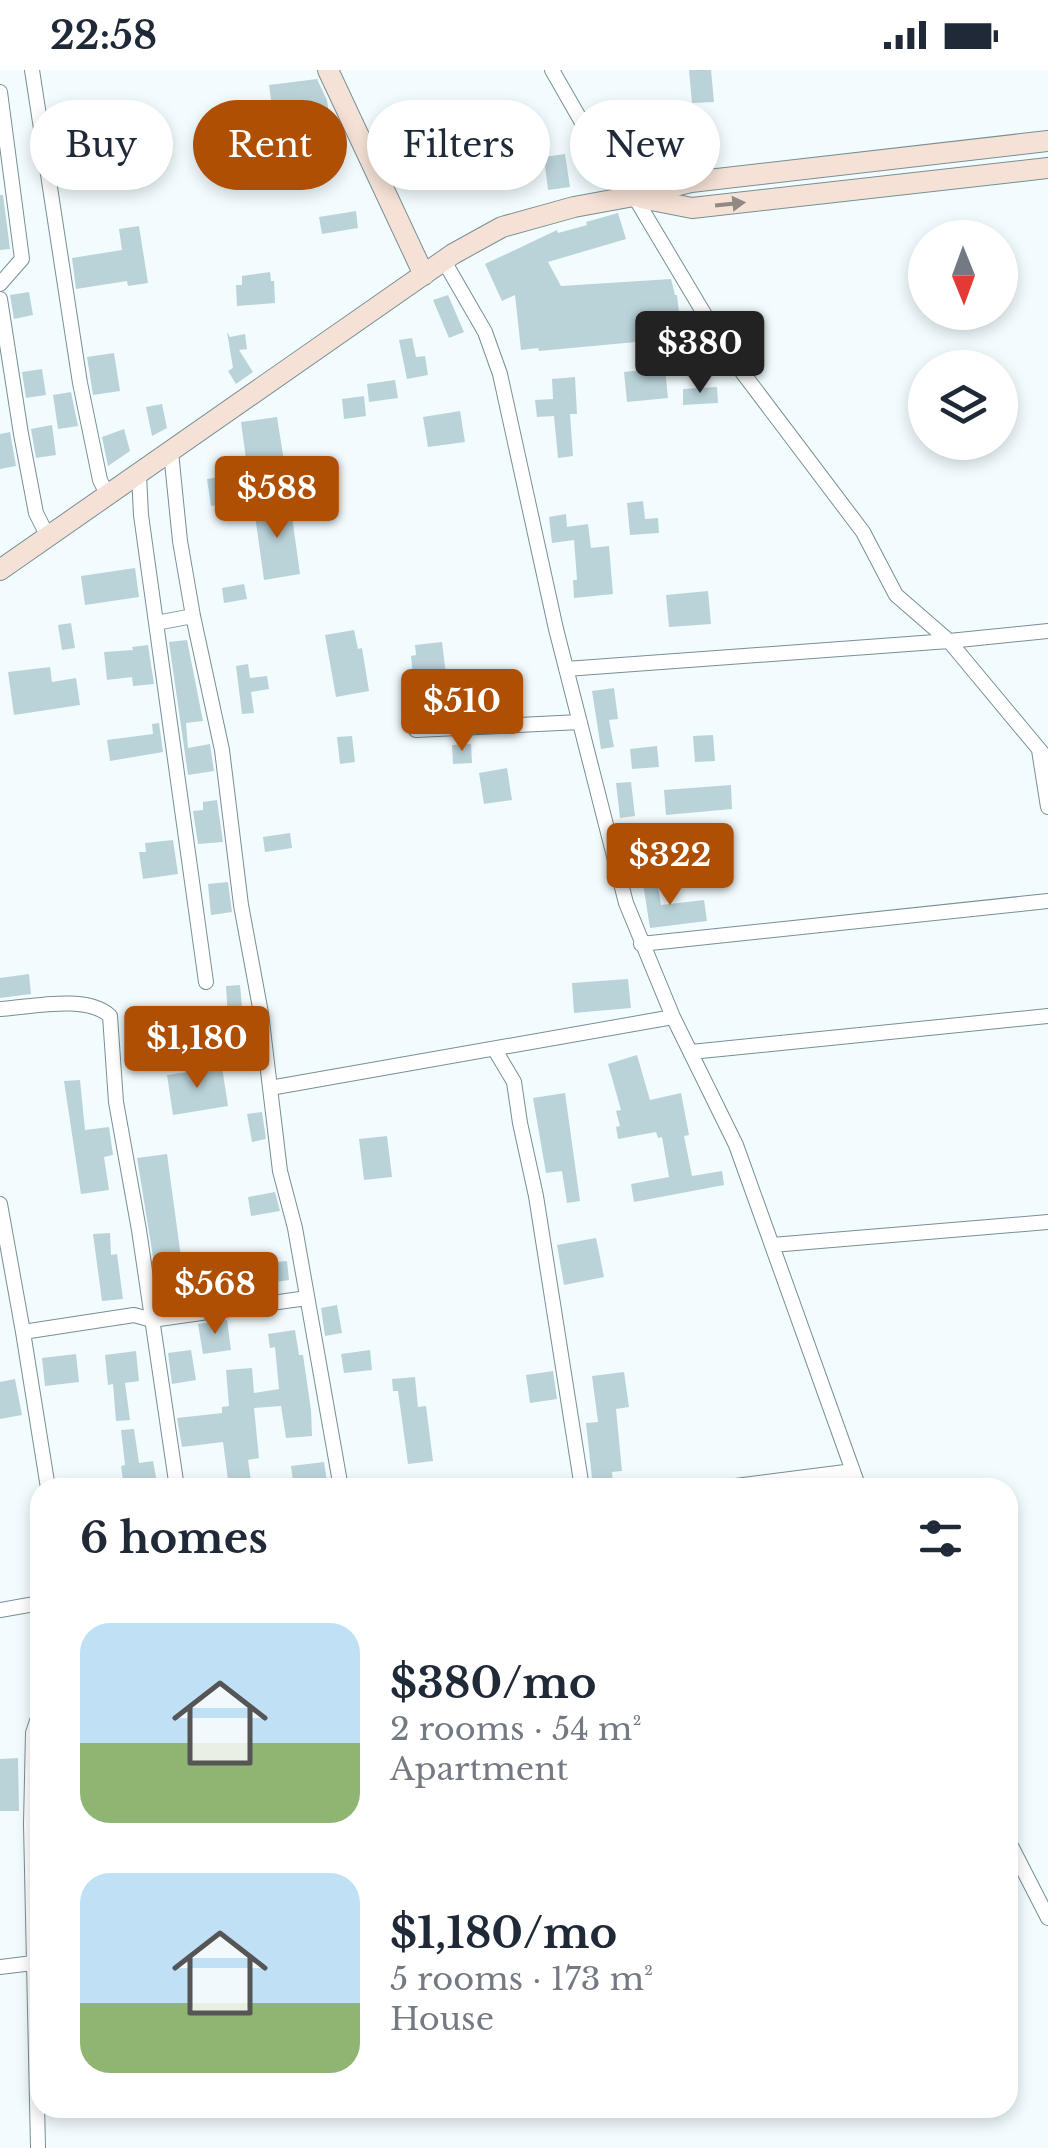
<!DOCTYPE html>
<html lang="en">
<head>
<meta charset="utf-8">
<style>
	body { margin:0; font-family:"Libre Baskerville",serif; background:#f6f6f7; color:#1f2937; height:100vh; display:flex; flex-direction:column; font-size:38px; white-space:nowrap }
	* { box-sizing:border-box; margin:0 }
	p { font-size:32px; color:#747a83 }
	.icon { flex:none; width:55px; height:55px; fill:none; stroke:currentColor; stroke-width:2; stroke-linecap:round; stroke-linejoin:round }
	.map { position:relative; flex:1; overflow:hidden }
	.details { position:absolute; left:30px; top:1408px; width:988px; height:640px; display:flex; flex-direction:column; background:#fff; border-radius:30px; box-shadow:0 5px 15px #0003 }
	.details>* { flex:none }
	.banner { position:absolute; left:30px; top:30px; width:990px; height:90px; display:flex; gap:20px }
	.needle { width:65px; rotate:179deg }
	.tools { position:absolute; left:908px; top:150px; display:grid; gap:20px }
	.tools a { display:grid; place-items:center; width:110px; height:110px; border-radius:50%; background:#fff; box-shadow:0 5px 15px #0003; font-size:50px }
	.price { position:absolute; translate:-50% -85px; padding:0 22px; border-radius:10px; background:#af4f04; color:#fff; font-size:32px; line-height:65px; filter:drop-shadow(0 2px 5px #0008) }
	.price::after { content:''; position:absolute; left:50%; top:60px; width:30px; height:22px; margin-left:-15px; background:inherit; clip-path:polygon(0 0,100% 0,50% 100%) }
	.price.selected { background:#222; color:#fff }
	ul { padding:0; list-style:none }
	li { display:flex; align-items:center; gap:30px; height:250px; padding:0 50px }
	li span { display:grid; place-items:center; flex:none; width:280px; height:200px; border-radius:30px; color:#555 }
	li>.icon { margin-inline-start:auto }
	span .icon { width:120px; height:120px; fill:#fffc; stroke-width:1 }
	li b { font-size:42px }
	h2 { display:flex; justify-content:space-between; align-items:center; height:120px; padding:0 50px; font-size:42px }
	.pill { padding:0 35px; border-radius:45px; background:#fff; box-shadow:0 5px 15px #0003; font-size:35px; line-height:90px }
	.pill.selected { background:#af4f04; color:#fff }
	.status { display:flex; justify-content:space-between; align-items:center; height:70px; padding:0 50px; background:#fff; direction:ltr }
	.status svg { height:28px; fill:currentColor }
	.map>svg:first-child { display:block }
</style>
</head>
<body>
<div class="status"><b>22:58</b><svg viewBox="0 0 49 12"><path d="M0 12V9h3v3zM5 12V6h3v6zM10 12V3h3v9zM15 12V0h3v12zM26 1h20v11H26zM47 4h2v5h-2z"/></svg></div>
<div class="map">
<svg width="1048" height="2078" viewBox="0 0 1048 2078">
	<rect width="100%" height="100%" fill="#f2fcfe"/>
	<path fill="#bad3d9" d="M689 0H711L714 32 692 33Z
		M317 9 327 30 329 45 299 48 302 69 277 72 269 15Z
		M464 39 468 75 428 80 424 44Z
		M642 40 646 72 623 74 620 43Z
		M516 82 520 113 498 116 494 85Z
		M565 84 570 117 548 120 544 87Z
		M0 125H3L10 179 0 180Z
		M356 141 358 158 322 164 319 147Z
		M618 143 626 169 548 192 561 216 671 209 675 225H677L679 243H682L684 265 648 268V271L636 272 539 281 538 278 521 280 515 225 502 231 485 194 557 160 558 163 587 155 586 152Z
		M139 156 148 213 128 216 127 211 76 219 72 188 122 180 119 159Z
		M270 202 271 211H274L275 233 237 236 236 215H242V206Z
		M29 222 33 245 14 249 10 225Z
		M448 225 464 262 449 268 433 230Z
		M227 262 230 267 245 264 247 279 239 280 253 302 236 314 228 301 233 298Z
		M412 268 416 287 425 286 428 305 407 309 399 270Z
		M114 283 120 321 93 325 87 287Z
		M665 298 668 328 627 332 624 302Z
		M42 299 46 325 26 328 22 302Z
		M575 307 577 344H570L573 386 558 388 554 346 537 347 535 330 553 329 552 309Z
		M395 310 398 328 369 332 367 314Z
		M717 317 718 333 683 335V319Z
		M71 322 78 356 58 359 53 325Z
		M364 326 366 346 344 349 342 329Z
		M162 334 167 358 152 366 146 337Z
		M460 341 465 372 428 377 423 347Z
		M277 347 284 391 247 396 241 352Z
		M52 355 56 385 36 388 31 359Z
		M124 359 130 381 108 396 102 367Z
		M10 362 16 396 0 399V364Z
		M219 407 221 418 233 416 235 433 211 436 207 409Z
		M643 431 645 449 658 448 659 463 630 465 627 433Z
		M290 432 300 504 264 510 254 438Z
		M566 444 567 457 588 454 591 478 609 476 613 524 574 528 573 510H577L574 470 552 473 549 447Z
		M135 498 139 527 85 535 81 506Z
		M244 514 247 529 224 533 222 518Z
		M708 521 711 554 669 557 666 525Z
		M71 553 75 578 62 580 58 555Z
		M354 560 358 579 362 578 369 621 336 627 325 565Z
		M187 570 203 651 186 653 188 678 210 674 214 701 188 705 169 572Z
		M442 572 448 621 421 624 419 606H413L411 586 416 585 415 575Z
		M148 575 154 614 133 616 132 607 107 610 104 582 133 580 132 577Z
		M248 594 250 608 267 606 269 619 251 622 254 643 242 644 236 596Z
		M50 597 52 612 76 608 80 635 14 645 8 602Z
		M614 618 618 649 609 650 614 677 601 679 592 621Z
		M159 653 163 682 110 691 107 670 153 664 152 654Z
		M713 665 715 691 695 692 693 666Z
		M352 666 355 692 340 694 337 667Z
		M471 674 472 693 453 694 452 675Z
		M657 676 659 697 632 699 630 679Z
		M507 698 512 730 484 734 479 703Z
		M631 712 635 746 620 748 616 713Z
		M731 715 732 739 666 745 664 720Z
		M217 730 223 772 198 774 193 741 203 740V732Z
		M290 763 292 778 265 782 263 767Z
		M173 770 178 804 143 809 139 782H146L145 773Z
		M656 805 661 835 704 830 707 851 650 858 642 807Z
		M228 812 232 842 211 845 208 814Z
		M29 904 31 924 0 928V908Z
		M628 909 631 938 574 943 572 913Z
		M240 915 243 947 228 948 226 916Z
		M637 985 650 1030 681 1023 689 1065 684 1066 692 1106 722 1101 724 1115 634 1132 631 1114 669 1107 662 1067 658 1068 656 1062 618 1069 616 1057 620 1056 616 1041 621 1040 608 994Z
		M222 997 228 1036 173 1045 167 1005Z
		M80 1010 85 1060 109 1057 113 1085 104 1087 109 1120 81 1124 64 1011Z
		M565 1023 580 1131 567 1133 562 1101 546 1103 533 1028Z
		M262 1042 266 1069 252 1072 247 1044Z
		M387 1066 392 1107 364 1110 359 1069Z
		M167 1084 183 1202 156 1205 137 1088Z
		M275 1122 280 1141 251 1146 248 1127Z
		M110 1163 111 1185 117 1184 123 1229 102 1231 93 1164Z
		M596 1168 604 1207 564 1215 557 1175Z
		M287 1191 289 1210 262 1214 259 1194Z
		M337 1235 342 1263 325 1266 321 1238Z
		M227 1250 231 1280 203 1284 198 1254Z
		M295 1260 299 1285H303L311 1340 312 1366 286 1368 281 1336 254 1338 259 1388 248 1390 252 1418H229L223 1372 182 1377 177 1348 222 1343V1337L229 1336 226 1300 252 1298 254 1323 279 1319 275 1277 270 1278 268 1264Z
		M191 1280 196 1310 172 1314 168 1283Z
		M370 1280 372 1300 344 1303 341 1284Z
		M136 1281 139 1311 125 1313 130 1350 116 1351 113 1314 108 1315 105 1285Z
		M76 1284 79 1312 45 1316 42 1288Z
		M553 1301 557 1329 530 1333 526 1305Z
		M624 1302 629 1337 616 1339 622 1401 612 1402 613 1414 593 1417 586 1353 598 1352 592 1306Z
		M415 1307 418 1337 426 1336 433 1391 408 1394 398 1321H393L392 1309Z
		M15 1309 22 1345 0 1349V1312Z
		M134 1359 139 1393 153 1391 158 1418H124L121 1396 125 1395 121 1360Z
		M324 1392 328 1418H294L291 1396Z
		M18 1688 19 1741H0V1689Z"/>
	<g fill="none" stroke-linecap="round" stroke-linejoin="round">
		<defs>
			<path id="street" d="M32 0 80 313 100 410 108 426
				M552 0 615 110 634 126 727 282 863 462 896 525 949 571 1048 690
				M0 22 22 189 0 214
				M444 191 485 262 500 304 556 559 626 833 673 947 736 1075 859 1418
				M0 229 21 364 36 443 48 467
				M171 382 180 471 193 546 222 680 241 835 261 943 280 1101 295 1158 341 1418
				M139 405 141 445 206 912
				M156 553 193 546
				M566 599 949 571 1048 561
				M416 660 580 652
				M1039 680 1048 737
				M641 874 1048 831
				M0 939C32 937 87 924 110 946L116 1032 139 1160 177 1418
				M495 980 514 1012 520 1053 536 1126 582 1418
				M691 982 1048 946
				M270 1018 673 947
				M0 1134 23 1262 48 1418
				M772 1175 1048 1152
				M23 1262 134 1245 152 1250 307 1228
				M720 1418 853 1401
				M0 1540 40 1533
				M1008 1770 1048 1848
				M0 1897 33 1893
				M38 2078 31 1754 33 1663 40 1642"/>
			<path id="secondary" d="M328 0 424 205
				M641 128 692 138 1048 98
				M0 500 453 184 502 157 574 137 634 126 691 112 1048 71"/>
		</defs>
		<use href="#street" stroke="#788f94" stroke-width="16"/>
		<use href="#secondary" stroke="#788f94" stroke-width="22"/>
		<use href="#street" stroke="#fff" stroke-width="14"/>
		<use href="#secondary" stroke="#f5e1d6" stroke-width="20"/>
	</g>
	<defs><path id="oneway-solid" d="M-6-.8H1V-3.2L6.5 0L1 3.2V.8H-6Z" transform="scale(2.5)"/></defs>
	<use fill="#908984" href="#oneway-solid" transform="translate(730 134) rotate(-6)"/>
</svg>
<div class="tools">
<a><svg class="needle" viewBox="-14 -14 28 28"><path d="M0-13l5 13h-10z" fill="#e53935"/><path d="M0 13l5-13h-10z" fill="#747a83"/></svg></a>
<a><svg class="icon" aria-label="layers" viewBox="0 0 24 24"><path d="M12 4l9 5-9 5-9-5zM3 14l9 5 9-5"/></svg></a>
</div>
<b class="price selected" style="left:700px;top:326px">$380</b>
<b class="price" style="left:277px;top:471px">$588</b>
<b class="price" style="left:462px;top:684px">$510</b>
<b class="price" style="left:670px;top:838px">$322</b>
<b class="price" style="left:197px;top:1021px">$1,180</b>
<b class="price" style="left:215px;top:1267px">$568</b>
<div class="banner">
<a class="pill">Buy</a>
<a class="pill selected">Rent</a>
<a class="pill">Filters</a>
<a class="pill">New</a>
</div>
<section class="details">
<h2>6 homes<svg class="icon" aria-label="filters" viewBox="0 0 24 24"><path d="M4 7h16M4 17h16"/><circle cx="9" cy="7" r="2"/><circle cx="15" cy="17" r="2"/></svg></h2>
<ul>
<li><span style="background:linear-gradient(#bfe0f5 60%,#8fb573 0)"><svg class="icon" aria-label="home" viewBox="0 0 24 24"><path d="M3 11l9-7 9 7M6 9v11h12V9"/></svg></span><div><b>$380/mo</b><p>2 rooms · 54 m²</p><p>Apartment</p></div></li>
<li><span style="background:linear-gradient(#bfe0f5 65%,#8fb573 0)"><svg class="icon" aria-label="home" viewBox="0 0 24 24"><path d="M3 11l9-7 9 7M6 9v11h12V9"/></svg></span><div><b>$1,180/mo</b><p>5 rooms · 173 m²</p><p>House</p></div></li>
</ul>
</section>
</div>
</body>
</html>
